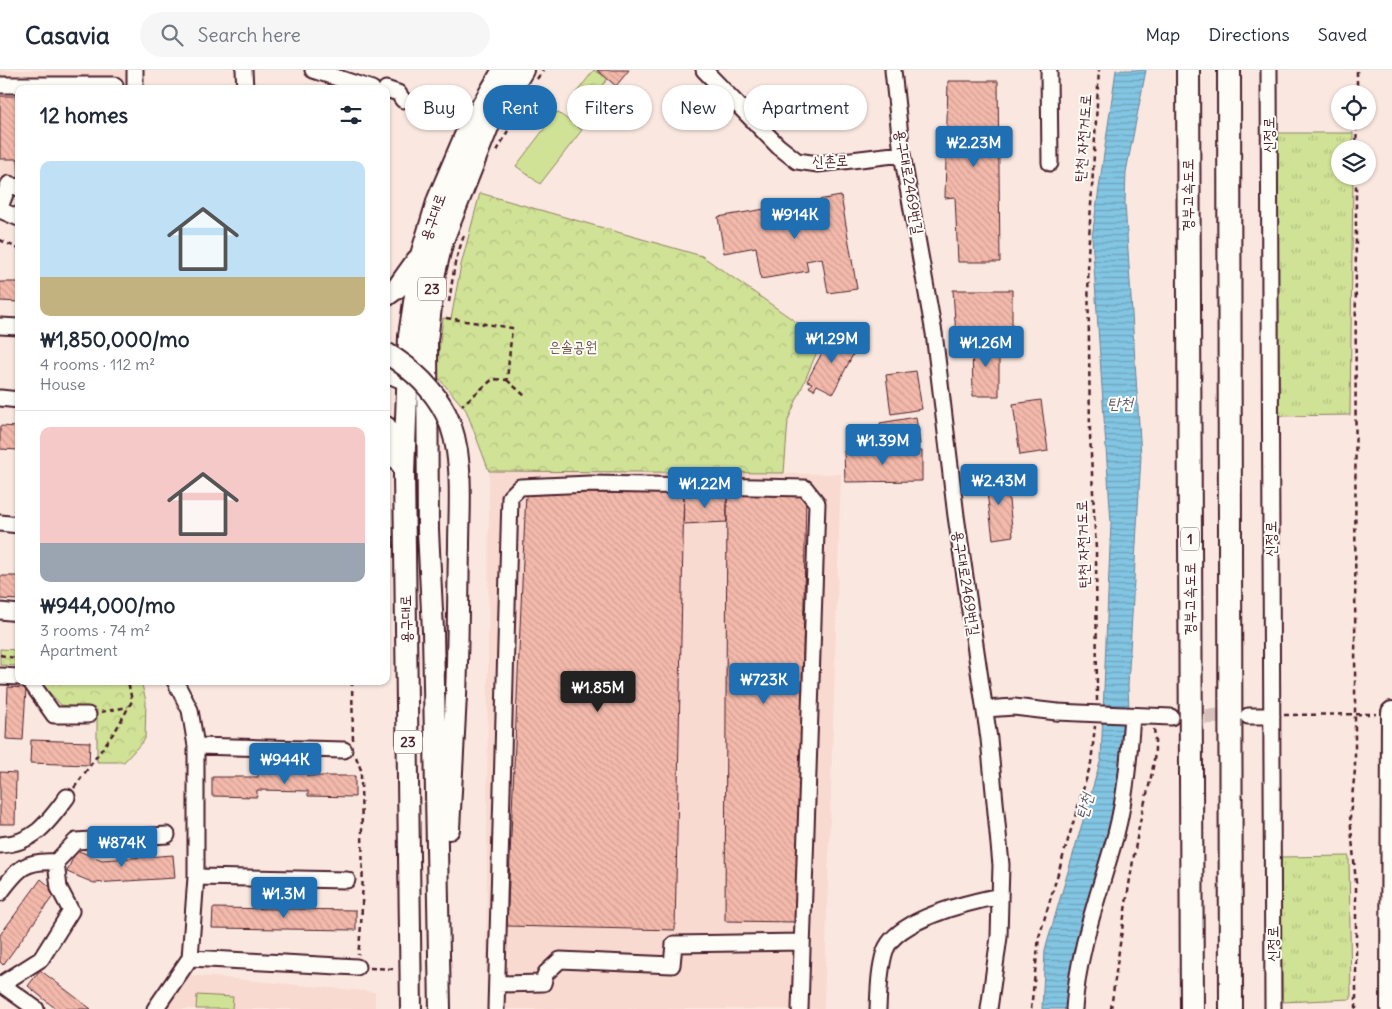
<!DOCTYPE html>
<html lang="en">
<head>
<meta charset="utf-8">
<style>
	body { margin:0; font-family:Delius,"Poor Story",sans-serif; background:#f6f6f7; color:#1f2937; height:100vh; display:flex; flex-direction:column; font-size:19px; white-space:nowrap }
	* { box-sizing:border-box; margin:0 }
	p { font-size:16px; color:#747a83 }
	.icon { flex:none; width:28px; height:28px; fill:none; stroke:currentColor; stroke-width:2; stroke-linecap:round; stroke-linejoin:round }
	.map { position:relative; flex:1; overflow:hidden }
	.drawer { position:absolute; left:15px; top:15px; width:375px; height:600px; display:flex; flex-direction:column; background:#fff; border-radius:10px; box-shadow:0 1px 4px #0004 }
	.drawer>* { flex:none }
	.banner { position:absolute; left:405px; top:15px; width:475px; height:45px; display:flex; gap:10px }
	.buttons { position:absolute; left:1331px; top:15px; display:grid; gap:10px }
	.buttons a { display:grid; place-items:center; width:45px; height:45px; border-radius:50%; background:#fff; box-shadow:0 1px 4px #0004; font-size:25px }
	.price { position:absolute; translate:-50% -42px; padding:0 11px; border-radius:5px; background:#1f6fb2; color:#fff; font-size:16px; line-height:32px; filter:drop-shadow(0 1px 2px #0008) }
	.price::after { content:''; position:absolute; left:50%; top:30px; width:15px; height:11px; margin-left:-8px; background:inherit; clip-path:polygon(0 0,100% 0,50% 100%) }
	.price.selected { background:#222; color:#fff }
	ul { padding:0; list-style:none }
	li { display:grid; align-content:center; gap:10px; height:265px; padding:0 25px }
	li+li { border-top:1px solid #e0e1e3 }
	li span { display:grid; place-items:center; height:155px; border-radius:10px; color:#555 }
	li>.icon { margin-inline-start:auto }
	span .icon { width:90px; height:90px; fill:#fffc; stroke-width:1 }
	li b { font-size:21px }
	h2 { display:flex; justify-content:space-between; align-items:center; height:60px; padding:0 25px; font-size:21px }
	.chip { padding:0 18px; border-radius:22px; background:#fff; box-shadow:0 1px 4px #0004; font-size:18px; line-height:45px }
	.chip.selected { background:#1f6fb2; color:#fff }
	header { display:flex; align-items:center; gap:30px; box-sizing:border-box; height:70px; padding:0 25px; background:#fff; border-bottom:1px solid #e0e1e3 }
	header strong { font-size:24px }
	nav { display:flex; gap:28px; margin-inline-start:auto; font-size:18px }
	.search { width:350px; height:45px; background:#f6f6f7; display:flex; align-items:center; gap:12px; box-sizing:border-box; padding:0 18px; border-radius:28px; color:#747a83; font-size:19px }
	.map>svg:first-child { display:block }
</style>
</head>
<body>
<header>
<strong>Casavia</strong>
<div class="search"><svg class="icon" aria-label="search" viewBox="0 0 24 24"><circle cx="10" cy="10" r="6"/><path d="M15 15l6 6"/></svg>Search here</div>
<nav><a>Map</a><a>Directions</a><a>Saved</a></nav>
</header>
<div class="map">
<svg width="1392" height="939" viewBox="0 0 1392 939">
	<defs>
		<pattern id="grass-tufts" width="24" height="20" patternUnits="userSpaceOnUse" patternTransform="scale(1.25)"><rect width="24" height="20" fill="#d0e296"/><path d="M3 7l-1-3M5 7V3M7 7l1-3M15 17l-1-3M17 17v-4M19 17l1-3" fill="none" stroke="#b4c181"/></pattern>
		<pattern id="park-crowns" width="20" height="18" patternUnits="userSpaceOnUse" patternTransform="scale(1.25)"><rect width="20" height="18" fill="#d0e296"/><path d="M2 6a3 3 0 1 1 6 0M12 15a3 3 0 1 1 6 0" fill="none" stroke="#b4c181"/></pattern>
		<pattern id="water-rules" width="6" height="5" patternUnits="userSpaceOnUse" patternTransform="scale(1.25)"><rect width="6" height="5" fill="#82c6e3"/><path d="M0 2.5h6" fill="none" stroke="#6ca0b8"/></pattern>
		<pattern id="building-back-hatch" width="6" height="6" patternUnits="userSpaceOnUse" patternTransform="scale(1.25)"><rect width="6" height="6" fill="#f3b9ab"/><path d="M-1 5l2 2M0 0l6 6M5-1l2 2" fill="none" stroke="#d29f93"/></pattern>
	</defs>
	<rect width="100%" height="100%" fill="#fae8e0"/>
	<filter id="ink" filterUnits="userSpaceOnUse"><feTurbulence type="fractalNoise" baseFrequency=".02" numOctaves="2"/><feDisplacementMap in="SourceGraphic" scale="10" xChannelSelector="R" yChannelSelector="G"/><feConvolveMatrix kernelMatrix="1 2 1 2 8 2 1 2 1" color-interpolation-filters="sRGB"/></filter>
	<g filter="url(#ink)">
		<path fill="#f8dad0" d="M0 0H125V19H19V125L0 118Z
			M489 401 841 404 824 939H486Z
			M179 904 375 922V939H155Z"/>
		<path fill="url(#grass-tufts)" stroke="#8d8060" d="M1274 63H1353V79H1340V106H1353L1350 345 1278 346Z
			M1349 786 1351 929 1282 932 1281 787Z"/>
		<path fill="url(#park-crowns)" stroke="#8d8060" d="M594 0 608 8 589 33 576 23Z
			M480 123 702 186 822 270 788 350 784 403 489 401 466 340 436 305 443 248 451 249 461 195Z
			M0 579 19 580V596L0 595Z
			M39 611H141L146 631 145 669 124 692H97V640L61 635Z"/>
		<path fill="#d0e296" stroke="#8d8060" d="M557 42 582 60 540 114 516 96Z
			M197 925 233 927 232 939H196Z"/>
		<path fill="url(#water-rules)" stroke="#6c8399" d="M1116 0H1146L1126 102 1125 133 1141 386 1128 616 1131 685 1078 862 1075 939H1042L1045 880 1101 689 1111 453 1092 167Z"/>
		<path fill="url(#building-back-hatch)" stroke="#4a1f2b" d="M597 0H629L616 16Z
			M948 11H998L1000 192H958L955 127 945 128Z
			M0 26H19V116L18 89H0Z
			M841 126 857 219 828 223 822 188 806 191 808 201 761 209 756 177 724 183 718 147Z
			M0 212H19V232L0 231Z
			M953 220H1012V267H956Z
			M832 264 857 277 833 323 817 315 814 320 809 317 812 313 807 311Z
			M999 270V326H973L972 271Z
			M916 301 922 339 891 344 886 305Z
			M1041 330 1048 381 1020 385 1013 334Z
			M916 347 920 374 884 380 880 353Z
			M0 356 19 357V380L0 379Z
			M844 381H922V411L845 412Z
			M1006 404 1013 466 993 469 985 407Z
			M526 422 684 424 675 860 507 856Z
			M684 424H727V452L683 454Z
			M727 424H806L798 852 725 851Z
			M0 506H19V530L0 529Z
			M8 617 26 618 23 670 6 669Z
			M31 670 90 672 89 695 30 693Z
			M258 701H307V706H355V727L308 726V721L257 720V727L212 726V707H258Z
			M0 702 16 703 15 754H0Z
			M76 780 102 790 173 785 175 808 94 813 67 802Z
			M41 809 56 822 3 895 0 892V865Z
			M213 838 356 840V860L212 858Z
			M40 900 91 939H56L28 916Z"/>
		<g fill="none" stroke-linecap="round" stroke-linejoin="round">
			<path stroke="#d7c0bc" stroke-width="15" stroke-dasharray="15 8" stroke-linecap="butt" d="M1182 647 1239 646"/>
			<defs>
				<path id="minor" d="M244 0 245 19
					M313 0 372 19
					M704 0 778 76 797 91 818 94 902 84
					M893 0 902 84 934 263 956 446 989 669 1001 795 999 867 989 939
					M1049 0 1050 93
					M1269 0 1273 939
					M0 15H115V19
					M135 19V0
					M386 19 398 23 403 30
					M0 137 9 114 19 118
					M0 140 19 148
					M0 256 19 257
					M386 304 415 316
					M0 328 19 330
					M0 453 19 455
					M0 541 19 543
					M0 606 19 607
					M30 611 54 645H88
					M985 639 1014 637 1057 642
					M1124 645 1171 647
					M1248 646H1272
					M196 676 344 680
					M0 775C34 773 48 753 67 727
					M196 807 347 810
					M0 823C18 799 24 790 56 792
					M190 888 357 897
					M1 914 36 939
					M497 914 543 913 546 903 560 890 672 895 674 874 802 872
					M0 915 41 889 71 841 59 818 56 792 76 771 167 765
					M155 939 190 888 196 807V676L190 640 175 611
					M496 939 510 427 520 417 590 414 805 418 817 433 800 939
					M878 939C879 920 879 900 885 881 896 849 970 832 1000 826
					M1074 939C1078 878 1100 822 1116 764 1126 725 1129 686 1132 646"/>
				<path id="major" d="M386 226 397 218 417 190
					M386 357 400 393
					M449 759 456 625
					M411 939 404 404 409 266 421 185 438 129 467 61 503 0
					M440 939 433 561 428 460 427 271 435 202 443 170 488 57 523 0
					M1391 939 1392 642"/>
				<path id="highway" d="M1188 0 1192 939
					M1229 0 1231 939"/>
			</defs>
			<use href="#minor" stroke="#4a1f2b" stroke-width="19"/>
			<use href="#major" stroke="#4a1f2b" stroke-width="24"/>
			<use href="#highway" stroke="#4a1f2b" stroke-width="26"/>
			<path stroke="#4a1f2b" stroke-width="2.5" stroke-dasharray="5 4" stroke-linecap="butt" d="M537 9 543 0
				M1357 24V0
				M1356 79 1357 51
				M497 81 519 40
				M0 170 19 179
				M449 232 455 193 464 165
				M446 248 512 258 507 310 493 309 462 335
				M507 310 525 326
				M0 585 19 589
				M352 611 353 672
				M1097 631 1096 480 1090 365 1088 185 1099 0
				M101 642 128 637
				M1284 645 1376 644
				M356 687 361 700C361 762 366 824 358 885
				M74 718 117 658 132 631 128 611
				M370 898 395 899
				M1031 939 1039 867 1091 693 1095 656
				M1111 939C1119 878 1128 817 1139 757 1145 725 1159 693 1154 659
				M1356 939V813L1350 746 1355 700V644L1356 106"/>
			<use href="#minor" stroke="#fdfcf7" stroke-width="15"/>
			<use href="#major" stroke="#fdfcf7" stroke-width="20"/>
			<use href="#highway" stroke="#fdfcf7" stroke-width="22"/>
			<defs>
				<path id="minor-bridge" d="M1057 642 1124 645"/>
				<path id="major-bridge" d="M386 283C411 298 433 318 446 344 465 383 459 435 459 476 458 526 458 575 456 625"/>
			</defs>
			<use href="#minor-bridge" stroke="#4a1f2b" stroke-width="19" stroke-linecap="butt"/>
			<use href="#major-bridge" stroke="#4a1f2b" stroke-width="24" stroke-linecap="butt"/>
			<use href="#minor-bridge" stroke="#fdfcf7" stroke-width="15"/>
			<use href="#major-bridge" stroke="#fdfcf7" stroke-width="20"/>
		</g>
	</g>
	<g text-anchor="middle" stroke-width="4" stroke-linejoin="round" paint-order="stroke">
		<g fill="#fdfcf7" stroke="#806168" stroke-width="1">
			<rect x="418" y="207.5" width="28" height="23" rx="4"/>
			<rect x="1181" y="457.5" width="18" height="23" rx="4"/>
			<rect x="394" y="660.5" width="28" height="23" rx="4"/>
		</g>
		<g font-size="14" font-weight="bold" fill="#4a1f2b">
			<text x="432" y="224">23</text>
			<text x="1190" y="474">1</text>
			<text x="408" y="677">23</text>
		</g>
		<g font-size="15" fill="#4a1f2b" stroke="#fdfcf7">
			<text transform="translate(1269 65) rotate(-90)" y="5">신정로</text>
			<text transform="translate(1083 68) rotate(-86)" y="5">탄천 자전거도로</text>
			<text transform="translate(830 91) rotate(-2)" y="5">신촌로</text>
			<text transform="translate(909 112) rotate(80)" y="5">용구대로2469번길</text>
			<text transform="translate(1188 125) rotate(-90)" y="5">경부고속도로</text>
			<text transform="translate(433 147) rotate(-71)" y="5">용구대로</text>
			<text transform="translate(1271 469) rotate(-90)" y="5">신정로</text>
			<text transform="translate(1083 474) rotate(-92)" y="5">탄천 자전거도로</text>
			<text transform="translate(966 513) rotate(81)" y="5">용구대로2469번길</text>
			<text transform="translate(1190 529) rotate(-90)" y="5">경부고속도로</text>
			<text transform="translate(406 549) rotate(-91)" y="5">용구대로</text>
			<text transform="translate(1273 874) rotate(-90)" y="5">신정로</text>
		</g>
		<g font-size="15" fill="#6c5046" stroke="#fdfcf7">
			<text x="573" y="282">은솔공원</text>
		</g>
		<g font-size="16" font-style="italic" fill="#5e596b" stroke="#fdfcf7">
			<text x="1120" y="339">탄천</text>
			<text transform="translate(1084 736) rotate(-75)" y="6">탄천</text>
		</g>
	</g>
</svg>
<div class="buttons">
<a><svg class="icon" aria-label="locate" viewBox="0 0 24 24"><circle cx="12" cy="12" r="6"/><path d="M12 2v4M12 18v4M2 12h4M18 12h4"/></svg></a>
<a><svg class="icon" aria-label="layers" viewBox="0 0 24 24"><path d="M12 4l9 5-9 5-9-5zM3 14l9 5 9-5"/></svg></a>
</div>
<b class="price" style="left:974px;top:98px">₩2.23M</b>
<b class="price" style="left:795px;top:170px">₩914K</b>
<b class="price" style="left:832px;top:294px">₩1.29M</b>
<b class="price" style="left:986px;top:298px">₩1.26M</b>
<b class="price" style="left:883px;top:396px">₩1.39M</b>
<b class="price" style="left:999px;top:436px">₩2.43M</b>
<b class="price" style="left:705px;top:439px">₩1.22M</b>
<b class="price" style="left:764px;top:635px">₩723K</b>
<b class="price selected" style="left:598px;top:643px">₩1.85M</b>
<b class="price" style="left:285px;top:715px">₩944K</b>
<b class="price" style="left:122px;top:798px">₩874K</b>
<b class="price" style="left:284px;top:849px">₩1.3M</b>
<div class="banner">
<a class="chip">Buy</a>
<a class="chip selected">Rent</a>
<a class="chip">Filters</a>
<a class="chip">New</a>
<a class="chip">Apartment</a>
</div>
<section class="drawer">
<h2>12 homes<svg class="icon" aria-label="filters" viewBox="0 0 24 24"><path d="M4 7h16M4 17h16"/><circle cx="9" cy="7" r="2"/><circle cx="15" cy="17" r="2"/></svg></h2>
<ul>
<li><span style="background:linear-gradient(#bfe0f5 75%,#c2b280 0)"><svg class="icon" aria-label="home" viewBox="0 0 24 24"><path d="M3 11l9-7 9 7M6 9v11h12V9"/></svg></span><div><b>₩1,850,000/mo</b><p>4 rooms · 112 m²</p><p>House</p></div></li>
<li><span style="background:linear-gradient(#f6c9c9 75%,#9aa5b1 0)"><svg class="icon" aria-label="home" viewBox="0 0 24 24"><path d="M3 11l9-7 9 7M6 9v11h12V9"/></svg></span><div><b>₩944,000/mo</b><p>3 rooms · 74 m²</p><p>Apartment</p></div></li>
</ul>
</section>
</div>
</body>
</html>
